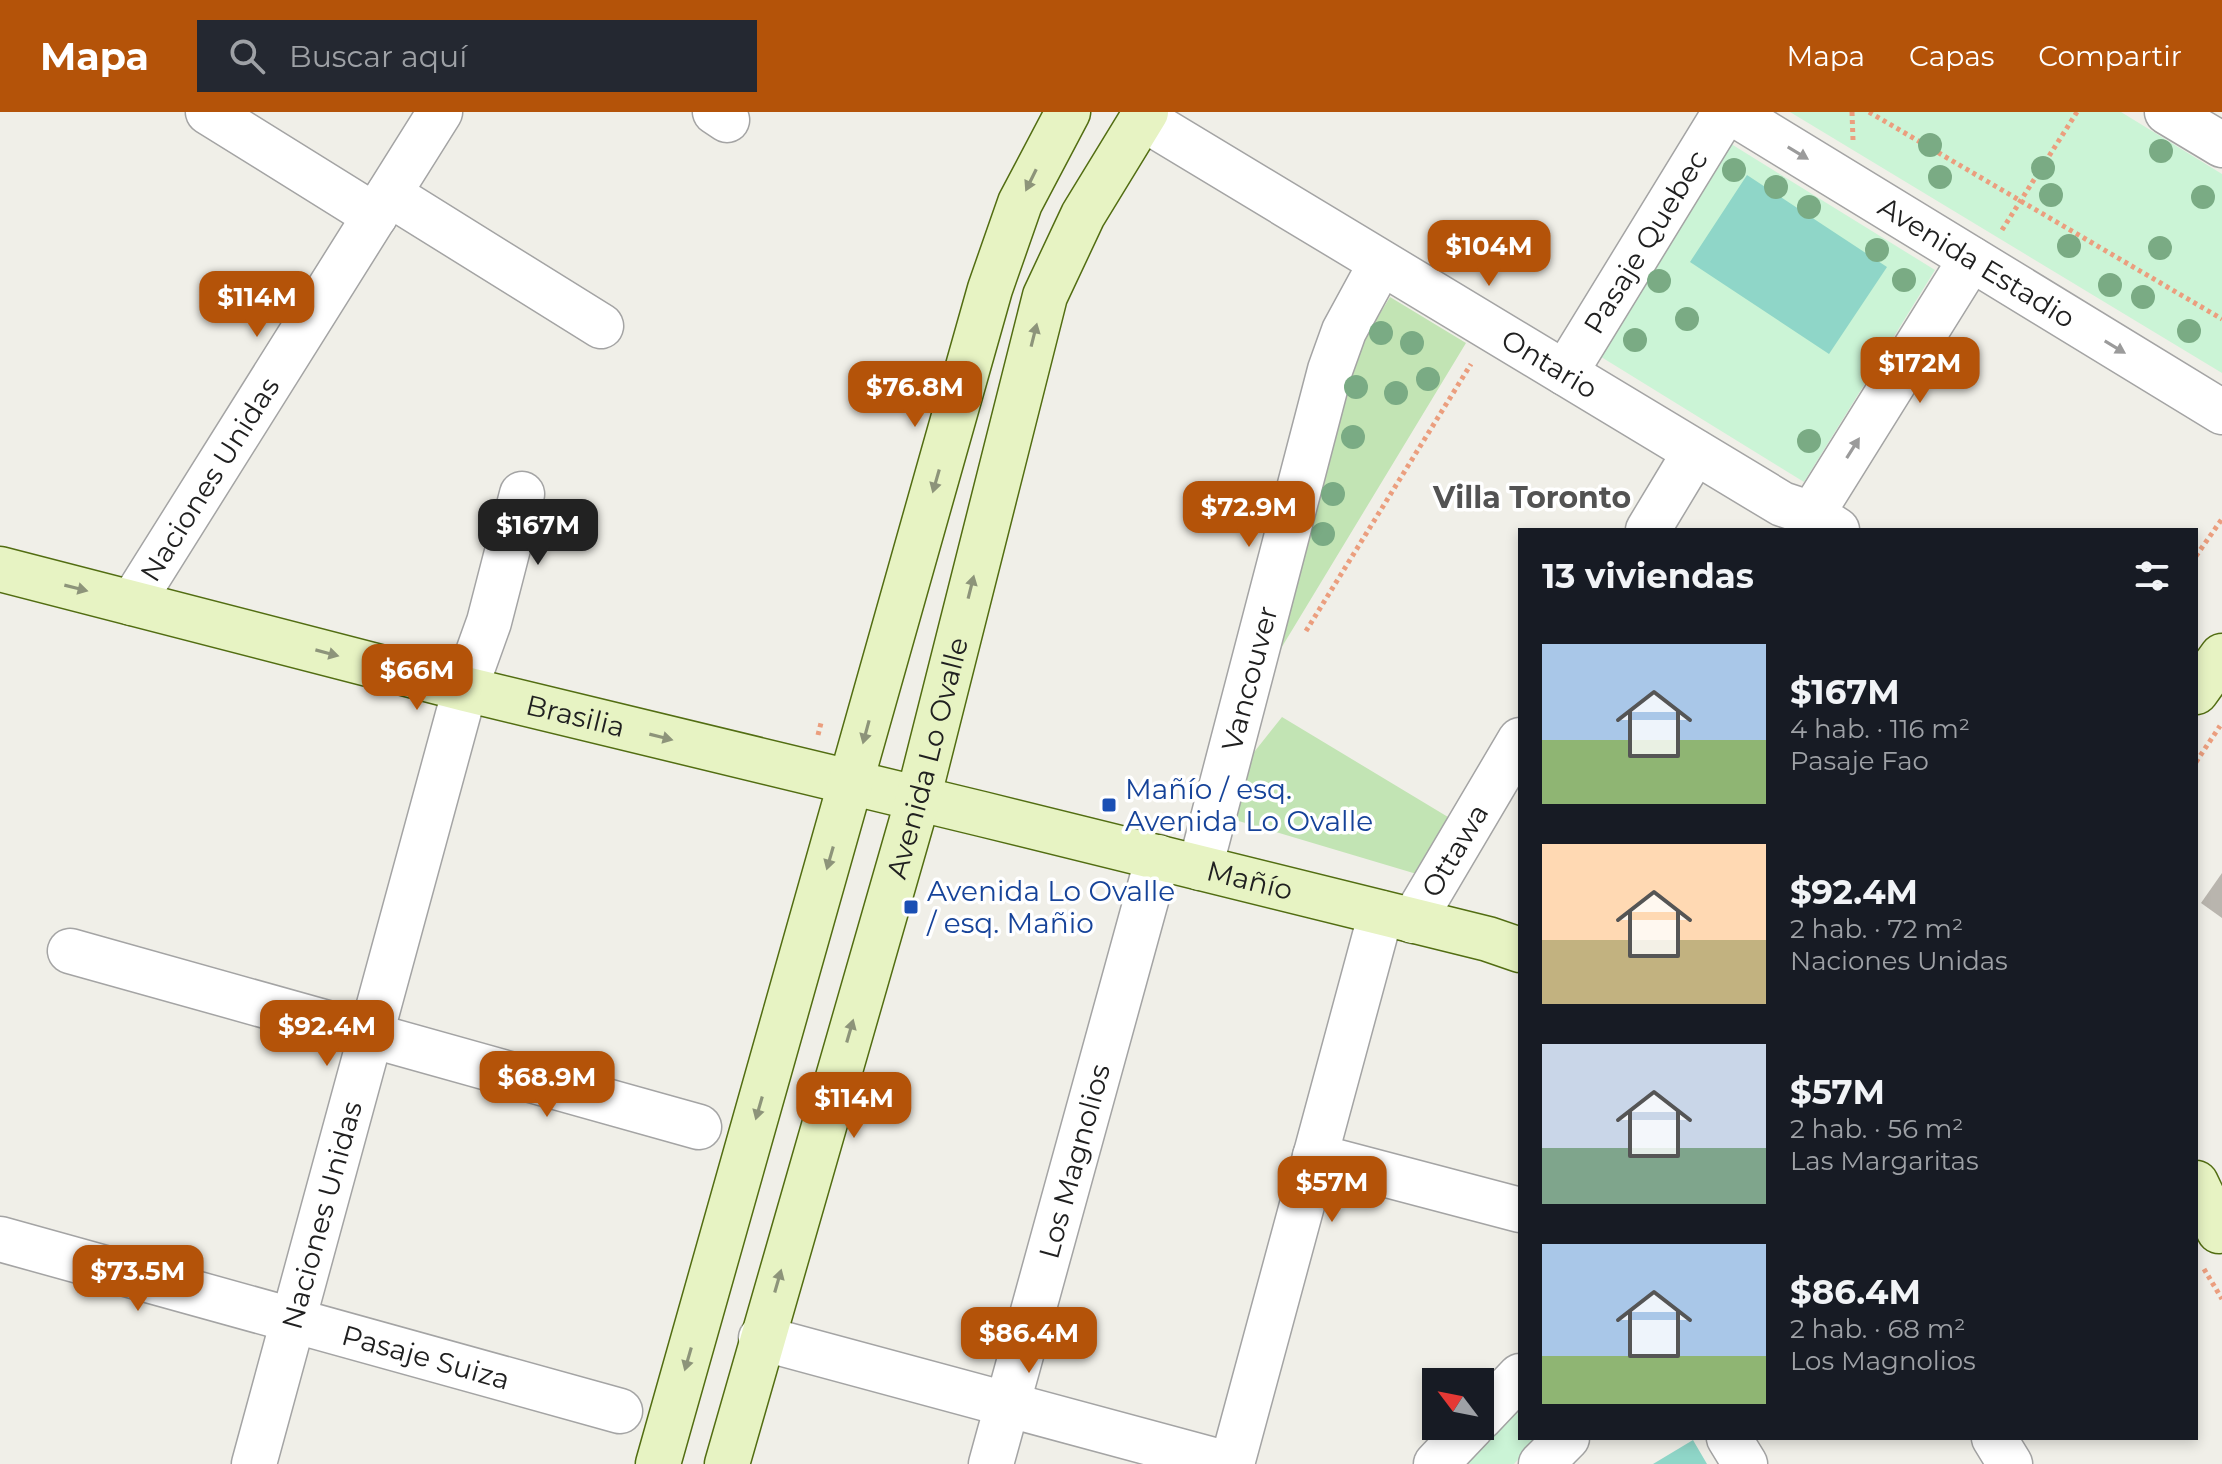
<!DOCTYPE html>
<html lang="es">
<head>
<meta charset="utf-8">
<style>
	body { margin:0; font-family:Montserrat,sans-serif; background:#242831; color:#f1f3f6; height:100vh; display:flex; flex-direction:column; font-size:30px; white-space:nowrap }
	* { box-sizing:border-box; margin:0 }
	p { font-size:26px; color:#9ea1a6 }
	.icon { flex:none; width:44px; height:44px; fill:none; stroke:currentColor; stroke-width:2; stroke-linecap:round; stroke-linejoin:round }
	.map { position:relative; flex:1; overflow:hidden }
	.sheet { position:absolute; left:1518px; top:416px; width:680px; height:912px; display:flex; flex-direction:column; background:#171b24; border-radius:0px; box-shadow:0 4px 12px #0003 }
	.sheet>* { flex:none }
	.needle { width:52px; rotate:302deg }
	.controls { position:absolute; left:1422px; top:1256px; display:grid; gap:16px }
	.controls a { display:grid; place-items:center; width:72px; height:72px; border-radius:0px; background:#171b24; box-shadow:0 4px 12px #0003; font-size:40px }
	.price { position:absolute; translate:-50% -68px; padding:0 18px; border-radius:16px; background:#b45309; color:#fff; font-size:26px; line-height:52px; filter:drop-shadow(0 2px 4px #0008) }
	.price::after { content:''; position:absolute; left:50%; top:48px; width:24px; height:18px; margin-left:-12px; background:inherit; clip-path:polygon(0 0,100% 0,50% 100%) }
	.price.active { background:#222; color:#fff }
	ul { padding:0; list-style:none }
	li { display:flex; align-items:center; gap:24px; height:200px; padding:0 24px }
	li span { display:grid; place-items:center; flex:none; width:224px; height:160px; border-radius:0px; color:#555 }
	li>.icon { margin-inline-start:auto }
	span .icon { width:96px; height:96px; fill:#fffc; stroke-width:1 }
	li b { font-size:34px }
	h2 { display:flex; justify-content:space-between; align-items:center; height:96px; padding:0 24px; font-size:34px }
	header { display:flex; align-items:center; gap:48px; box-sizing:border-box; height:112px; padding:0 40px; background:#b45309; color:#fff }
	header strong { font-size:38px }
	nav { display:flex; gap:44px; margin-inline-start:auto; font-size:28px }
	.search { width:560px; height:72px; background:#242831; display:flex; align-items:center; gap:20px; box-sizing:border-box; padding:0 28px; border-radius:0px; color:#9ea1a6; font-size:30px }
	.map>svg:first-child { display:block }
</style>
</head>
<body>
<header>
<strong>Mapa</strong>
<div class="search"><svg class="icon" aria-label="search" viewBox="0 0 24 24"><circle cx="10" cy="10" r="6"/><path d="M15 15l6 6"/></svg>Buscar aquí</div>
<nav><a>Mapa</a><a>Capas</a><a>Compartir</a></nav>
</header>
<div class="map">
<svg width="2222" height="1352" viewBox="0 0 2222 1352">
	<rect width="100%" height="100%" fill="#f0efe8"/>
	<path fill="#c2e4b4" d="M1390 185 1466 231 1277 543 1342 264Z
		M1282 605 1448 705 1420 763 1232 707 1251 644Z"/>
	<path fill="#cbf4d6" d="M1790 0H2121L2222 62V261Z
		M1728 30 1935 158 1804 370 1598 243Z
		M1520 1285V1326H1539L1514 1352H1457Z"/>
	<path fill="#8fd6c8" d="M1747 63 1887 155 1829 242 1690 150Z
		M1693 1328 1707 1352H1653Z"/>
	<path fill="#b9b5ae" d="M2222 761V806L2201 791Z"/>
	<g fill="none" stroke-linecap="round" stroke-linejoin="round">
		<defs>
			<g id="street">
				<path d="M208 0 375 104"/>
				<path d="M715 0 727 8"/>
				<path id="s1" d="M1731 0 2222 300"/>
				<path d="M2167 0 2222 33"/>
				<path id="s2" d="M1142 6 1782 392 1812 402 1837 418"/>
				<path d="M389 82 601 214"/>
				<path id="s3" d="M1565 261 1725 0"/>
				<path d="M1812 402 1971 147"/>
				<path d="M1648 418 1695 340"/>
				<path id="s4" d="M132 491 440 0"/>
				<path id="s5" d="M1200 756 1330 258 1344 219 1381 151"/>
				<path id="s6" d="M1413 809 1520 628"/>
				<path d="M70 839 699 1015"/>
				<path d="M1315 1044 1520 1098"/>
				<path id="s7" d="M0 1127 620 1299"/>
				<path d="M761 1226 1228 1352"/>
				<path d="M1480 1306 1520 1264"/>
				<path d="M1729 1326 1745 1352"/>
				<path d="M1994 1326 2010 1352"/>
				<path id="s8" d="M254 1352 465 577 489 510 522 382"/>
				<path id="s9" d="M991 1352 1158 745"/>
				<path d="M1232 1352 1381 801"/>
				<path d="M1436 1352 1472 1314"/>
				<path d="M1541 1352 1567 1326"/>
			</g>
			<g id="secondary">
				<path id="s10" d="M0 457 465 577 982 702 1488 827 1520 838"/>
				<path d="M2196 580 2222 544"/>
				<path d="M2196 1071 2219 1119"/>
				<path d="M658 1352 990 177 1020 91 1068 0"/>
				<path id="s11" d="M727 1352 918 687 1045 184 1083 103 1146 0"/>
			</g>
		</defs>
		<use href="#street" stroke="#a4a4a4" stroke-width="47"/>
		<use href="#secondary" stroke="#526d12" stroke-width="47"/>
		<path stroke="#eb9e7e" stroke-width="5" stroke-dasharray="4 4" stroke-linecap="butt" d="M1852 0 1853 28
			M1869 0 2222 207
			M2002 118 2077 0
			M2196 444 2222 407
			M1306 519 1471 252
			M818 623 821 611
			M2196 650 2220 614
			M2204 1157 2222 1187"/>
		<use href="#street" stroke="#fff" stroke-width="44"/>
		<use href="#secondary" stroke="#e7f3c3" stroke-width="44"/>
	</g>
	<g fill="#7aab84">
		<circle cx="1930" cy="33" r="12"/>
		<circle cx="2161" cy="39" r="12"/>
		<circle cx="2043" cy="56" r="12"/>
		<circle cx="1734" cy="58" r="12"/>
		<circle cx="1940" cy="65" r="12"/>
		<circle cx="1776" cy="75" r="12"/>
		<circle cx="2051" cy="83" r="12"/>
		<circle cx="2203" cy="85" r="12"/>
		<circle cx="1809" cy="95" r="12"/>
		<circle cx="2069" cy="134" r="12"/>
		<circle cx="2160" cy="136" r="12"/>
		<circle cx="1877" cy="138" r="12"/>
		<circle cx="1904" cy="168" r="12"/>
		<circle cx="1659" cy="169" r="12"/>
		<circle cx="2110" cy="173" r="12"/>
		<circle cx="2143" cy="185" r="12"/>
		<circle cx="1687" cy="207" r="12"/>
		<circle cx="2189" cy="219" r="12"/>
		<circle cx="1381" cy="221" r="12"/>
		<circle cx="1635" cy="228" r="12"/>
		<circle cx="1412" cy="231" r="12"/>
		<circle cx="1428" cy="267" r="12"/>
		<circle cx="1356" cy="275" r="12"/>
		<circle cx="1396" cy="281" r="12"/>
		<circle cx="1353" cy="325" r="12"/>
		<circle cx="1809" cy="329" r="12"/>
		<circle cx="1333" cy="382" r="12"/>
		<circle cx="1323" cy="422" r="12"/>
	</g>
	<defs><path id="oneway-solid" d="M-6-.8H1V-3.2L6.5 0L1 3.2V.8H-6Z" transform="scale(2)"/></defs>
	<g fill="#9b9b9b">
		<use href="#oneway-solid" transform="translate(1798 41) rotate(31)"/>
		<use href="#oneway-solid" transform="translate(2115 235) rotate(31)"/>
		<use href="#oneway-solid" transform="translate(1853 336) rotate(-58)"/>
	</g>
	<g fill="#8d947a">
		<use href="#oneway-solid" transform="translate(1031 68) rotate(116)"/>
		<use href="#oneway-solid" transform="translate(1034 223) rotate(-76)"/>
		<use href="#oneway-solid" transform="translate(936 369) rotate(106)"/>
		<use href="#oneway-solid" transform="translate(971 475) rotate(-76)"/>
		<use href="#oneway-solid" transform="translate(76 476) rotate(14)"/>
		<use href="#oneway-solid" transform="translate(327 541) rotate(15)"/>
		<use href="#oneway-solid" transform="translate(866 620) rotate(105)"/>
		<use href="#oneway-solid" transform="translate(661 625) rotate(14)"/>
		<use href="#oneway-solid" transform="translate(830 746) rotate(106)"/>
		<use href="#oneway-solid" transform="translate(850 919) rotate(-74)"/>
		<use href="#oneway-solid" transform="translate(759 996) rotate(106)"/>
		<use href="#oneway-solid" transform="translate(778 1169) rotate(-74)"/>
		<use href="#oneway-solid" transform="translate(688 1247) rotate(106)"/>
	</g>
	<g fill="#1a4fb4" stroke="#fff" stroke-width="3">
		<rect x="1101" y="685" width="16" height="16" rx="4"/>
		<rect x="903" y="787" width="16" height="16" rx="4"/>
	</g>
	<g text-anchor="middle" stroke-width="7" stroke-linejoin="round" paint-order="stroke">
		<g font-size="28" fill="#202020" stroke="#fff">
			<text dy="10" stroke="none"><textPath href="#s3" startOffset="154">Pasaje Quebec</textPath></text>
			<text dy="10" stroke="none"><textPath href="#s1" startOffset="288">Avenida Estadio</textPath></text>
			<text dy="10" stroke="none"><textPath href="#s2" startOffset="476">Ontario</textPath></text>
			<text dy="10" stroke="none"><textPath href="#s4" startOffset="146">Naciones Unidas</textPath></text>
			<text dy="10" stroke="none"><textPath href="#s5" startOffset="196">Vancouver</textPath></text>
			<text dy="10" stroke="none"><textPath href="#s10" startOffset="594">Brasilia</textPath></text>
			<text dy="10" stroke="none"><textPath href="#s11" startOffset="734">Avenida Lo Ovalle</textPath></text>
			<text dy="10" stroke="none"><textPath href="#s6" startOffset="82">Ottawa</textPath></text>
			<text dy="10" stroke="none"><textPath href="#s10" startOffset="1288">Mañío</textPath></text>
			<text dy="10" stroke="none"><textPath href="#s9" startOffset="314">Los Magnolios</textPath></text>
			<text dy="10" stroke="none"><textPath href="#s8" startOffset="258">Naciones Unidas</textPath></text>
			<text dy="10" stroke="none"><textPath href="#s7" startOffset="442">Pasaje Suiza</textPath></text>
		</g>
		<g font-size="28" fill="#164399" stroke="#fff" text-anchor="start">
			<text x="1125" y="687">Mañío / esq.<tspan x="1125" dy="32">Avenida Lo Ovalle</tspan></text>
			<text x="927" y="789">Avenida Lo Ovalle<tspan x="927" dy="32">/ esq. Mañio</tspan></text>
		</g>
		<g font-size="30" font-weight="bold" fill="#535353" stroke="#fff">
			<text x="1532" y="396">Villa Toronto</text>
		</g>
	</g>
</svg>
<div class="controls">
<a><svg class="needle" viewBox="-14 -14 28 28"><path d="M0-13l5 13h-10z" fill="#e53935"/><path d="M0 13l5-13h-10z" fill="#9ea1a6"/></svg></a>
</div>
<b class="price" style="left:1489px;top:176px">$104M</b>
<b class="price" style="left:257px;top:227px">$114M</b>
<b class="price" style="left:1920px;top:293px">$172M</b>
<b class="price" style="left:915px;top:317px">$76.8M</b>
<b class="price" style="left:1249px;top:437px">$72.9M</b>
<b class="price active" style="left:538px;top:455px">$167M</b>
<b class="price" style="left:417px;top:600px">$66M</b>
<b class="price" style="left:327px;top:956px">$92.4M</b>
<b class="price" style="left:547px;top:1007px">$68.9M</b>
<b class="price" style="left:854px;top:1028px">$114M</b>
<b class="price" style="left:1332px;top:1112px">$57M</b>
<b class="price" style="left:138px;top:1201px">$73.5M</b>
<b class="price" style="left:1029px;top:1263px">$86.4M</b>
<section class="sheet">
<h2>13 viviendas<svg class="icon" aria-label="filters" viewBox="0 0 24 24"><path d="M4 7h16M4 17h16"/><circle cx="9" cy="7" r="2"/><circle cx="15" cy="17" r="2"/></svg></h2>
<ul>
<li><span style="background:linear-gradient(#a9c7e8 60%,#8fb573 0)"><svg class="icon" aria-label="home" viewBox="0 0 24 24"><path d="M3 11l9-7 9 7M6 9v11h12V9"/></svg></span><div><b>$167M</b><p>4 hab. · 116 m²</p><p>Pasaje Fao</p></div></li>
<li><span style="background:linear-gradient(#ffd9b3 60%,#c2b280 0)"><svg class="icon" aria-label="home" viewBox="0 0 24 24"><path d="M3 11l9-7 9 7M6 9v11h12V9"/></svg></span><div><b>$92.4M</b><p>2 hab. · 72 m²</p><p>Naciones Unidas</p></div></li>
<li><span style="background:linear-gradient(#c9d6e8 65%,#7fa58c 0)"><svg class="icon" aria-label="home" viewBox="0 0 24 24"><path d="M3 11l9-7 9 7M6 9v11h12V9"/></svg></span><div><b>$57M</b><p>2 hab. · 56 m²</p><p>Las Margaritas</p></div></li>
<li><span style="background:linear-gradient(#a9c7e8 70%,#8fb573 0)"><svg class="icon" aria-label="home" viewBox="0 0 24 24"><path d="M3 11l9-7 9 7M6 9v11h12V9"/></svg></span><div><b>$86.4M</b><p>2 hab. · 68 m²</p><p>Los Magnolios</p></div></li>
</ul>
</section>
</div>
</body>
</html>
